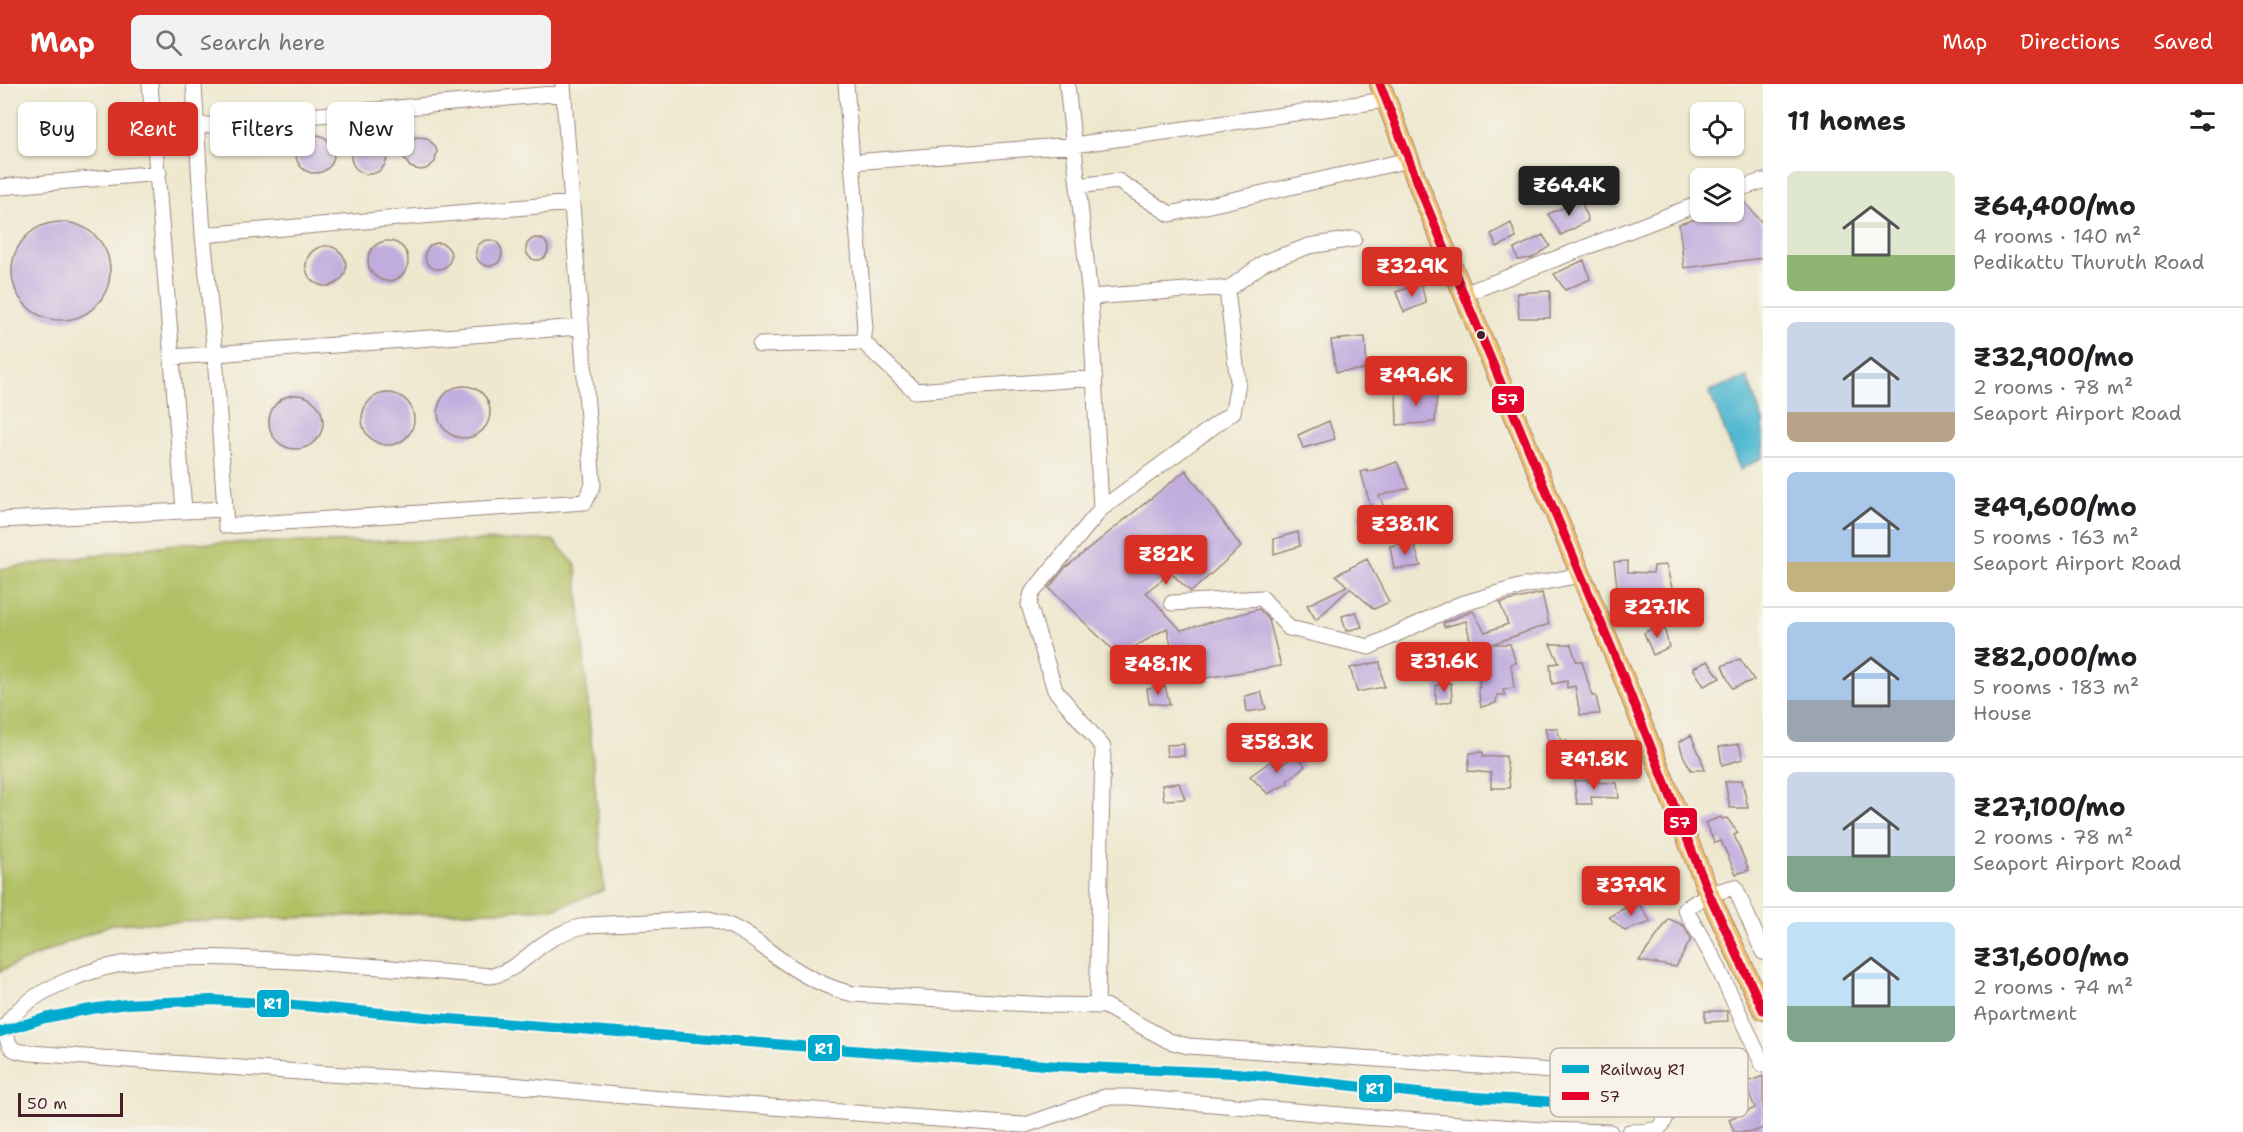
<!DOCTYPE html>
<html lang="en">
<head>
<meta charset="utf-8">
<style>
	body { margin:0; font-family:"Shantell Sans",sans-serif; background:#f2f2f2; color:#202124; height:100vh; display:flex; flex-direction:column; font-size:22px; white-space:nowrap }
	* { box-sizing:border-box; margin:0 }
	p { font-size:20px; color:#757577 }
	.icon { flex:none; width:33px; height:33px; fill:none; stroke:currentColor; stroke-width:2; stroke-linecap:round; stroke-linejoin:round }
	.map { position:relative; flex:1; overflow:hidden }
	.panel { display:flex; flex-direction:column; background:#fff; width:480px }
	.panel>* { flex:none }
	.top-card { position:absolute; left:18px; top:18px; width:570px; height:54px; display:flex; gap:12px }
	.buttons { position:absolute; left:1690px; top:18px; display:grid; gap:12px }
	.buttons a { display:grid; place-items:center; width:54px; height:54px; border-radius:9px; background:#fff; box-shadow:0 2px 4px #0004; font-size:30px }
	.scale { position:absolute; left:18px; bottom:15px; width:105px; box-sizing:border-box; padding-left:6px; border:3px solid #4a1f2b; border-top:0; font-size:16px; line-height:21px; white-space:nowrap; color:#4a1f2b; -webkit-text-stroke:4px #f7f3e8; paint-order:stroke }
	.price { position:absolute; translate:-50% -51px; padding:0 14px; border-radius:6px; background:#d93025; color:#fff; font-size:20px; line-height:39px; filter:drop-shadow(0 2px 3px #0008) }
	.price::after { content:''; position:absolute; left:50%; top:36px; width:18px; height:14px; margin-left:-9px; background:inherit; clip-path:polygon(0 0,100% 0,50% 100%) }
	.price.selected { background:#222; color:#fff }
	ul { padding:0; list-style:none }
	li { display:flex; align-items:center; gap:18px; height:150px; padding:0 24px }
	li+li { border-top:2px solid #e0e0e0 }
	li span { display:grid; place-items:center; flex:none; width:168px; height:120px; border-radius:9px; color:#555 }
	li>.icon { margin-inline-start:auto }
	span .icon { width:72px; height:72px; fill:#fffc; stroke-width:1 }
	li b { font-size:26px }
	h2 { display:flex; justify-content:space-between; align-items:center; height:72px; padding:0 24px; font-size:26px }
	.tag { padding:0 21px; border-radius:9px; background:#fff; box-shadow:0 2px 4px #0004; font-size:21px; line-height:54px }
	.tag.selected { background:#d93025; color:#fff }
	header { display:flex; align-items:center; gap:36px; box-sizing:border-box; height:84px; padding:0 30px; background:#d93025; color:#fff }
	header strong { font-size:28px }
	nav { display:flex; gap:33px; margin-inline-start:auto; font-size:21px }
	.search { width:420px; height:54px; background:#f2f2f2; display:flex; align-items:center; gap:15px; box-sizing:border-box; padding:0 21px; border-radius:9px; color:#757577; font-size:22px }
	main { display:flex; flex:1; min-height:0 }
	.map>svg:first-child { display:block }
</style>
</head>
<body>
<header>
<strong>Map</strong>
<div class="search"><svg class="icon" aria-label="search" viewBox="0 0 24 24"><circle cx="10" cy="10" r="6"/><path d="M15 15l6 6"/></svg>Search here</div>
<nav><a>Map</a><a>Directions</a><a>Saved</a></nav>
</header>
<main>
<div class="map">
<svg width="1763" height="1048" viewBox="0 0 1763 1048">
	<rect width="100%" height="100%" fill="#f7f3e8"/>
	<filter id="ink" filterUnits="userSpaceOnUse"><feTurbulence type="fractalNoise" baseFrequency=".0167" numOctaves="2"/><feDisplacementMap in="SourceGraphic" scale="12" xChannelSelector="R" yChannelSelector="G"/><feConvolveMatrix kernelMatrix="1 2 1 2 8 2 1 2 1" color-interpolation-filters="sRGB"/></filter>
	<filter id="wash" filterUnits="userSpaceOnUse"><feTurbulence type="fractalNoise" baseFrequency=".008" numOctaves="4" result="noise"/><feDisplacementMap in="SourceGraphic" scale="24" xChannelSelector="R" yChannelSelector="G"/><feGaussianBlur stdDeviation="1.35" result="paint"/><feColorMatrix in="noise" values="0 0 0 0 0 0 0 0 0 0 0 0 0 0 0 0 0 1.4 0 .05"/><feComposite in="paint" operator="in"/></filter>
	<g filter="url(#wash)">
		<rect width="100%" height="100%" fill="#eee8cf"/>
		<path fill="#b0c063" stroke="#7d7047" stroke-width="1.5" d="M553 456 576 481 604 806 553 825 112 840 0 887V485L181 459Z"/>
		<path fill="#53b9d2" stroke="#4e6c7e" stroke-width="1.5" d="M1747 293 1763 338V373L1740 386 1709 307Z"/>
		<g id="blocks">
			<path fill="#c1acde" d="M296 70a19 19 0 1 1 38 0a19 19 0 1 1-38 0Z
				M416 53 427 54 435 62 437 67 435 78 426 85 420 86 410 83 401 69 407 59Z
				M351 72a18 18 0 1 1 36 0a18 18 0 1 1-36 0Z
				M1581 116 1588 137 1561 151 1548 130Z
				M1743 116 1763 140V174L1684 184 1679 140 1720 128H1734V118Z
				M12 187a49 49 0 1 1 98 0a49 49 0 1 1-98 0Z
				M1511 139 1516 154 1497 163 1491 150Z
				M1543 151 1550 162 1532 174 1518 176 1514 165Z
				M526 165a11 11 0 1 1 22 0a11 11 0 1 1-22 0Z
				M476 169a13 13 0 1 1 26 0a13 13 0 1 1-26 0Z
				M368 177a20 20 0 1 1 40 0a20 20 0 1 1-40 0Z
				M425 172a13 13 0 1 1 26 0a13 13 0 1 1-26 0Z
				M306 182a20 20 0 1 1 40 0a20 20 0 1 1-40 0Z
				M1584 176 1590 195 1565 206 1554 190Z
				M1421 200 1426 219 1404 228 1396 208Z
				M1550 207V234H1519L1517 209Z
				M1365 253 1367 285 1336 288 1331 256Z
				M438 328a26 26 0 1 1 52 0a26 26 0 1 1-52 0Z
				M1437 306 1435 338 1397 341 1396 307Z
				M362 335a26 26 0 1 1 52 0a26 26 0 1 1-52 0Z
				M269 338a27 27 0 1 1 54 0a27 27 0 1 1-54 0Z
				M1329 337 1335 355 1303 364 1298 351Z
				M1397 378 1409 404 1379 412 1390 435 1366 450 1358 431 1371 424 1361 388 1367 386 1368 388Z
				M1186 386 1241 463 1191 508 1171 489 1146 508 1181 546 1259 525 1269 536 1281 582 1180 598 1167 544 1119 572 1049 504 1065 484Z
				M1298 448 1300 462 1274 470V455Z
				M1413 457 1421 482 1394 485 1390 462Z
				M1367 475 1389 518 1374 525 1350 504 1316 536 1307 521 1347 502 1336 491Z
				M1628 477V488L1653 489 1654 482 1666 481 1673 507 1639 508V512L1619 518 1614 478Z
				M1542 509 1549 540 1492 560H1510L1516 579 1511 580 1514 604 1503 606 1505 611H1497L1496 619 1481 623 1478 603H1480L1466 537 1444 543 1443 539 1473 527 1485 548 1508 540 1500 519Z
				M1356 528 1362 543 1346 547 1342 532Z
				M1663 539 1669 563 1653 571 1644 549Z
				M1550 560H1571L1576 577H1582L1592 612H1596L1600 630 1580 631 1575 602 1567 604V597L1552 600 1550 580 1559 579Z
				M1740 575 1754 596 1732 604 1722 582Z
				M1708 577 1720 594 1704 602 1693 584Z
				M1380 578 1384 603 1357 608 1350 584Z
				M1451 599 1452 617 1436 620V601Z
				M1165 602 1170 621 1149 619 1147 605Z
				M1261 608 1266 625 1247 628 1245 612Z
				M1545 644H1557L1561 658 1567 657 1570 670 1551 669Z
				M1691 651 1701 674 1705 686H1691L1683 671 1679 658Z
				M1184 660V672H1167L1166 661Z
				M1739 660 1743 675 1722 681 1719 663Z
				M1483 668V673L1506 672 1510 704H1491V689L1468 687 1470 669Z
				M1297 670 1305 682 1287 697 1288 699 1268 710 1250 692 1271 677 1277 684Z
				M1588 696V698L1617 699 1619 714 1591 713 1592 720H1577L1574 697Z
				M1742 696 1748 724H1730L1725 698Z
				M1179 699 1185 715 1164 716 1162 701Z
				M1721 733 1722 735 1727 734 1738 749 1734 751 1749 786 1736 790 1721 757 1715 759 1705 739Z
				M1637 817 1651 838 1625 847 1609 833Z
				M1669 835 1683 841 1691 855 1676 883 1639 877Z
				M1705 927H1727L1728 937 1705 938Z
				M1763 992V1044L1753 1048H1734L1729 1035 1755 1024 1745 999Z"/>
		</g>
	</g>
	<g filter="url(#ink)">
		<use href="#blocks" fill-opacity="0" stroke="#9c847d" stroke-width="1.5"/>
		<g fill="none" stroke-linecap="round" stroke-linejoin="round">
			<defs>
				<path id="minor" d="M150 0 184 426
					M194 0 203 151 215 270 226 442 585 418 593 401 563 0
					M846 0 865 244 863 258
					M1067 0 1090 213 1101 425
					M197 42 563 9
					M853 78 1074 61 1386 16
					M1078 102 1118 97 1170 130 1409 76
					M0 103 159 89
					M1734 106 1763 97
					M203 151 572 119
					M1464 210 1701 119
					M1090 213 1214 204 1227 206 1265 178 1309 162 1354 155
					M760 261 863 258 915 307 1095 294
					M173 273 580 243
					M0 436 225 425
					M1172 519 1262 514 1289 544 1369 563 1458 521 1519 503 1581 491
					M1763 868 1735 803 1709 810 1685 825 1715 877 1763 981
					M1097 921 1103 663 1055 606 1029 521 1032 509 1101 425 1233 328 1238 298 1227 206
					M1610 1048 1542 1046 1364 1033 1130 1013H1105L1026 1041 1006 1040 636 1013 500 1000 328 990 30 969C8 967 9 963 5 943 26 905 100 881 141 877 197 870 253 875 309 878 370 882 430 887 491 892 512 888 526 873 542 861 557 850 572 844 589 841L709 835C739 841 757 859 781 876 804 892 827 904 853 910L1049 921 1105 922 1169 957 1188 962 1625 992C1635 994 1649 994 1657 999 1671 1008 1671 1037 1657 1045 1650 1048 1638 1048 1629 1048"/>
				<path id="major" d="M1380 0 1424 115 1617 577 1709 810 1763 926"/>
			</defs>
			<use href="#minor" stroke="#9c847d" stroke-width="17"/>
			<use href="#major" stroke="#9c847d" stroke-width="22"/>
			<use href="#minor" stroke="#fff" stroke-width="15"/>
			<use href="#major" stroke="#f5c16b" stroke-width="20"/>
			<defs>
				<path id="bus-1" d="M1380 0 1424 115 1617 577 1709 810 1763 926"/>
			</defs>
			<use href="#bus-1" stroke="#f7f3e8" stroke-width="14"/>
			<use href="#bus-1" stroke="#e4002b" stroke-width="9"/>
			<defs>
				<path id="rail-1" d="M0 948 45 934 91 925 126 920 211 916 283 920 436 934 1058 982 1236 989 1427 1010 1651 1024"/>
			</defs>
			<use href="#rail-1" stroke="#f7f3e8" stroke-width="15"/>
			<use href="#rail-1" stroke="#00a9ce" stroke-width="10"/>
		</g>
	</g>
	<circle fill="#4a1f2b" stroke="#f7f3e8" stroke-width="2" cx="1481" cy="251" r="5"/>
	<rect x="1550" y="964" width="198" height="69" rx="9" fill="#f7f3e8" stroke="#c3b3af" stroke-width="1.5"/>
	<rect x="1562" y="981" width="27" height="8" fill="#00a9ce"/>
	<rect x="1562" y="1008" width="27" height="8" fill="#e4002b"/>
	<g font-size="16" fill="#4a1f2b">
		<text x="1600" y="991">Railway R1</text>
		<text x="1600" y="1018">57</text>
	</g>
	<g stroke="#f7f3e8" stroke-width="2">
		<rect x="1491" y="301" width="34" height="29" rx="6" fill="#e4002b"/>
		<rect x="1663" y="723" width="35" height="29" rx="6" fill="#e4002b"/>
		<rect x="256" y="905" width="34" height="29" rx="6" fill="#00a9ce"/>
		<rect x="807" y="950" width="34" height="28" rx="6" fill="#00a9ce"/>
		<rect x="1358" y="990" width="35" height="29" rx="6" fill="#00a9ce"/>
	</g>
	<g font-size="16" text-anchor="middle" font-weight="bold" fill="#fff">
		<text x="1508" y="321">57</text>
		<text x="1680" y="744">57</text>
		<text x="273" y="925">R1</text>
		<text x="824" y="970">R1</text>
		<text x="1375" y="1010">R1</text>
	</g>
</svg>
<div class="buttons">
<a><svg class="icon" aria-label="locate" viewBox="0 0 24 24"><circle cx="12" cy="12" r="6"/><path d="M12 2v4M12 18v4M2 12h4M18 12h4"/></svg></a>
<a><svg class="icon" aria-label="layers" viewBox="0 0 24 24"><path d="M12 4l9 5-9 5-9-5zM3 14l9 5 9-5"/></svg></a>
</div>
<div class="scale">50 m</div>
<b class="price selected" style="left:1569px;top:133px">₹64.4K</b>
<b class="price" style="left:1412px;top:214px">₹32.9K</b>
<b class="price" style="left:1416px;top:323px">₹49.6K</b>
<b class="price" style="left:1405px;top:472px">₹38.1K</b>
<b class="price" style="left:1166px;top:502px">₹82K</b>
<b class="price" style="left:1657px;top:555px">₹27.1K</b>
<b class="price" style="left:1444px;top:609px">₹31.6K</b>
<b class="price" style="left:1158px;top:612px">₹48.1K</b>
<b class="price" style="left:1277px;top:690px">₹58.3K</b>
<b class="price" style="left:1594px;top:707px">₹41.8K</b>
<b class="price" style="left:1631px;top:833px">₹37.9K</b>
<div class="top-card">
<a class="tag">Buy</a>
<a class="tag selected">Rent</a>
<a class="tag">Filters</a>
<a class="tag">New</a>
</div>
</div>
<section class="panel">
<h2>11 homes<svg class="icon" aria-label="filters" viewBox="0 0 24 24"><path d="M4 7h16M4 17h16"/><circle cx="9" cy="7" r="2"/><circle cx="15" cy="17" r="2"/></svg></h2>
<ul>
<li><span style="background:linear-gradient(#dfe7d0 70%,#8fb573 0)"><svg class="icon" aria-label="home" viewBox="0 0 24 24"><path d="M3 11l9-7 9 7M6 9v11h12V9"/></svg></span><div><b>₹64,400/mo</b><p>4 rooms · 140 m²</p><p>Pedikattu Thuruth Road</p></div></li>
<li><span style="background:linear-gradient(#c9d6e8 75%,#b9a48a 0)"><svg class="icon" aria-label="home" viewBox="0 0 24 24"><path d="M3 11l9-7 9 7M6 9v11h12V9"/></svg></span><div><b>₹32,900/mo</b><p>2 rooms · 78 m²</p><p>Seaport Airport Road</p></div></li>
<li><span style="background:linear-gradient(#a9c7e8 75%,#c2b280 0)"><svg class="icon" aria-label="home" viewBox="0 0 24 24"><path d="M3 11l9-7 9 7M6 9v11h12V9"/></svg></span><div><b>₹49,600/mo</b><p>5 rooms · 163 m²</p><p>Seaport Airport Road</p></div></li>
<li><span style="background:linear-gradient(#a9c7e8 65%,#9aa5b1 0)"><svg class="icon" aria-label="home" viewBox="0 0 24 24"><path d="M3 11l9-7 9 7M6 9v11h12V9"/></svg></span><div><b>₹82,000/mo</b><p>5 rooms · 183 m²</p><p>House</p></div></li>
<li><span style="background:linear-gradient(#c9d6e8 70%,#7fa58c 0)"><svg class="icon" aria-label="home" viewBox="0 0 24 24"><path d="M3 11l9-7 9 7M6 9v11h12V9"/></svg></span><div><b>₹27,100/mo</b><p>2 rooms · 78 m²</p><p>Seaport Airport Road</p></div></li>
<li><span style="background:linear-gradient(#bfe0f5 70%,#7fa58c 0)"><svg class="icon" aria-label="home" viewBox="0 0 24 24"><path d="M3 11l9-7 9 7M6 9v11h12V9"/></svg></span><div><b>₹31,600/mo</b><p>2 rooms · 74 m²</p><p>Apartment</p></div></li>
</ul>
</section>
</main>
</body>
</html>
